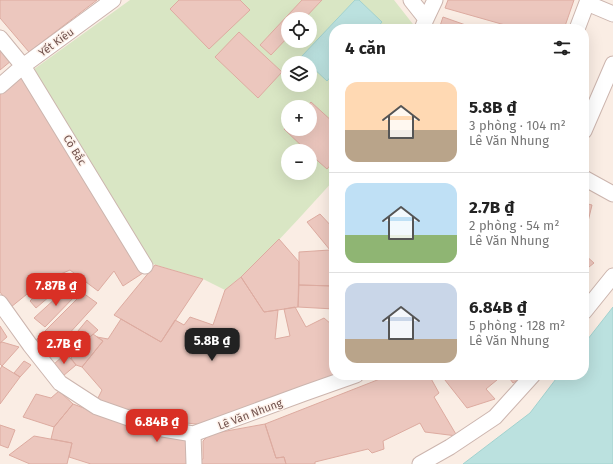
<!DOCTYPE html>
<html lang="vi">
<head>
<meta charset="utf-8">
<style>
	body { margin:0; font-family:"Fira Sans",sans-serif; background:#f2f2f2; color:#222; height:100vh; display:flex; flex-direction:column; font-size:15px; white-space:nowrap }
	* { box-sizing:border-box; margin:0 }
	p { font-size:13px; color:#767676 }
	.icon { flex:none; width:22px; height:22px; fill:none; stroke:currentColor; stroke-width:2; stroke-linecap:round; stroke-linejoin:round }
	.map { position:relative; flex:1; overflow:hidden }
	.details { position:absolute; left:329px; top:24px; width:260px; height:356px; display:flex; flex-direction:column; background:#fff; border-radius:16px; box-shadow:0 4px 16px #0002 }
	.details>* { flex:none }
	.fabs { position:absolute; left:281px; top:12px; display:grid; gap:8px }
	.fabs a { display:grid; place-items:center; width:36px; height:36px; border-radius:50%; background:#fff; box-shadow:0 4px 16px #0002; font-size:20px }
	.price { position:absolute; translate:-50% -34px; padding:0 9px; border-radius:8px; background:#d93025; color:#fff; font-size:13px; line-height:26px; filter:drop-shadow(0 1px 2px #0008) }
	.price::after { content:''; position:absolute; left:50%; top:24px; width:12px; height:9px; margin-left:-6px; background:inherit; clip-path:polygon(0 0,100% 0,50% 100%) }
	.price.active { background:#222; color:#fff }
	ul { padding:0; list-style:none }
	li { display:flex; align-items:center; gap:12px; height:100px; padding:0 16px }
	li+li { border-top:1px solid #e0e0e0 }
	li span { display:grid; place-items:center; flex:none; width:112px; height:80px; border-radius:12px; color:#555 }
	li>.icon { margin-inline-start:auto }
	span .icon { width:48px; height:48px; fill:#fffc; stroke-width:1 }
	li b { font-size:17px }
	h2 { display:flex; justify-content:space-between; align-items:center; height:48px; padding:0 16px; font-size:17px }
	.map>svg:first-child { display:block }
</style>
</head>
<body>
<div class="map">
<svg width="613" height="464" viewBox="0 0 613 464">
	<rect width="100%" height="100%" fill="#faede4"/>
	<path fill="#d9e6c4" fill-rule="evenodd" d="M130 0H394L416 28V29H334V180C299 218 265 258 225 290L203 279 146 262 30 72ZM288 19H310V41H288ZM288 63H310V85H288ZM288 107H310V129H288ZM288 151H310V173H288Z"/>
	<path fill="#bbe1df" stroke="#a2d2cf" d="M355 0H359L382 22 376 29H334V73L327 81 310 65V63H308L301 57Z
		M613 307V464H463L530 413 559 375H584V344Z"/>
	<path fill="#ecc7be" stroke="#ddaba0" d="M0 0H97L29 52 0 18Z
		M179 0H240L250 10 209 49 170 9Z
		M302 0H322L304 19H288V37L271 55 260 45Z
		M448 0H574L564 29 549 25 548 29H519L445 8Z
		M443 17 477 29H439Z
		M239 32 282 72 258 98 215 57Z
		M0 39 17 56 0 70Z
		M24 74 143 273 123 286 114 271 98 291 70 270 42 282 11 307 0 292V94Z
		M311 102 334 123V161L327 169 310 154V151H307L284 129 288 125V129H310V107H306Z
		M584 203 592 205 584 238Z
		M320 214 334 229V250H330L307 222Z
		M279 239 299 262 298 307 264 312 241 277Z
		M330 250H334V286L299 285V252Z
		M584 254 594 263 584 271Z
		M155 265 203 279 161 342 114 315Z
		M241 277 264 312 278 310 275 339 290 336 284 309 295 307 306 327 324 318 331 324 334 322V375L206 425 157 420 97 400 102 390 82 367 103 341 97 337 108 339 121 319 161 342 175 320 184 325 190 317 213 325 225 290Z
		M52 280 64 284 36 308 30 301Z
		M299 285 334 286V309L298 307Z
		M69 286 77 294 45 327 34 318Z
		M83 293 97 303 46 359 35 341Z
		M87 320 98 330 83 343 73 337Z
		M0 326 7 337 0 343Z
		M93 334 103 341 82 367 76 365 71 358 83 343Z
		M2 342 19 347 2 366 0 364V343Z
		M66 353 76 365 63 376 52 366Z
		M24 361 31 365 20 377 14 373Z
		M2 366 20 377 0 404V369Z
		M390 375H429L439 393 434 397 457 436 425 432 420 423 383 441 384 449 372 453 368 449 315 462V464H286L284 457 276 458 265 424Z
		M441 375H503L486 389 495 399 467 408Z
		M507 375H526L513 383Z
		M59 391 73 404 54 427 23 417 36 394 51 398Z
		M73 404 127 424 190 439 192 463 203 459V441L210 434 265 424 276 458 284 457 286 464H91L69 457 72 443 51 439 54 427Z
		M0 425 15 430 8 448 0 445Z
		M34 436 72 443 67 464H30L9 455Z"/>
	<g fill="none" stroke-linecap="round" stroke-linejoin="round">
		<defs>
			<path id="minor" d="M411 0 426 19
				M587 3 613 14
				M422 29 426 19 435 0
				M577 29 588 0
				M0 38 23 66 145 266
				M0 86 23 66 113 0
				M584 131 613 64
				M584 178 613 194
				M0 303 30 345 60 383 97 407 157 428 193 434 305 393 356 375
				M584 312 613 276
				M193 434 194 464
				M420 464 450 447 495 417 533 375"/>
		</defs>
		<use href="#minor" stroke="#ccb5ae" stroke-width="17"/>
		<use href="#minor" stroke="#fff" stroke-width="15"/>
	</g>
	<g text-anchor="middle" stroke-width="3" stroke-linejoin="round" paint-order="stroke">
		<g font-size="11" fill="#70514c" stroke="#fdf1ea">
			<text transform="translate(56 42) rotate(-36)" y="4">Yết Kiêu</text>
			<text transform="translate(75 150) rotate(59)" y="4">Cô Bắc</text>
			<text transform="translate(250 414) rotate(-21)" y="4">Lê Văn Nhung</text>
		</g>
	</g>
</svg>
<div class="fabs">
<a><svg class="icon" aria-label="locate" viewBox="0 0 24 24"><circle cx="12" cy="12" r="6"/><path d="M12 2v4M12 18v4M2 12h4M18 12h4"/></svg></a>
<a><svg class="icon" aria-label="layers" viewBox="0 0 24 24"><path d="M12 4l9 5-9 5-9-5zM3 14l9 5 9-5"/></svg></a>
<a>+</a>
<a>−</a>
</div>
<b class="price" style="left:56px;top:307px">7.87B ₫</b>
<b class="price active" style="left:212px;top:362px">5.8B ₫</b>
<b class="price" style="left:64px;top:365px">2.7B ₫</b>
<b class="price" style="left:157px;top:443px">6.84B ₫</b>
<section class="details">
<h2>4 căn<svg class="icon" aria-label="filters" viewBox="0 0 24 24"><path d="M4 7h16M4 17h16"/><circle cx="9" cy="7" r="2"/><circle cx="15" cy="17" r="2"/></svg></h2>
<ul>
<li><span style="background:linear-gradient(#ffd9b3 60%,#b9a48a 0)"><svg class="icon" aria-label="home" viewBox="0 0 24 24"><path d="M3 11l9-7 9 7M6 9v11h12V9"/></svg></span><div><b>5.8B ₫</b><p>3 phòng · 104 m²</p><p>Lê Văn Nhung</p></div></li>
<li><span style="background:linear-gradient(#bfe0f5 65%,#8fb573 0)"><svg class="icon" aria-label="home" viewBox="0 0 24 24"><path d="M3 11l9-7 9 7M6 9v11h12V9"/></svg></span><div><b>2.7B ₫</b><p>2 phòng · 54 m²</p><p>Lê Văn Nhung</p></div></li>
<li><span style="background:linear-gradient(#c9d6e8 70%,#b9a48a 0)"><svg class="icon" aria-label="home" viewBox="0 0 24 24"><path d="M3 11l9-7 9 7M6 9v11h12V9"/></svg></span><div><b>6.84B ₫</b><p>5 phòng · 128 m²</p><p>Lê Văn Nhung</p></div></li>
</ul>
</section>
</div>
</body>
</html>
